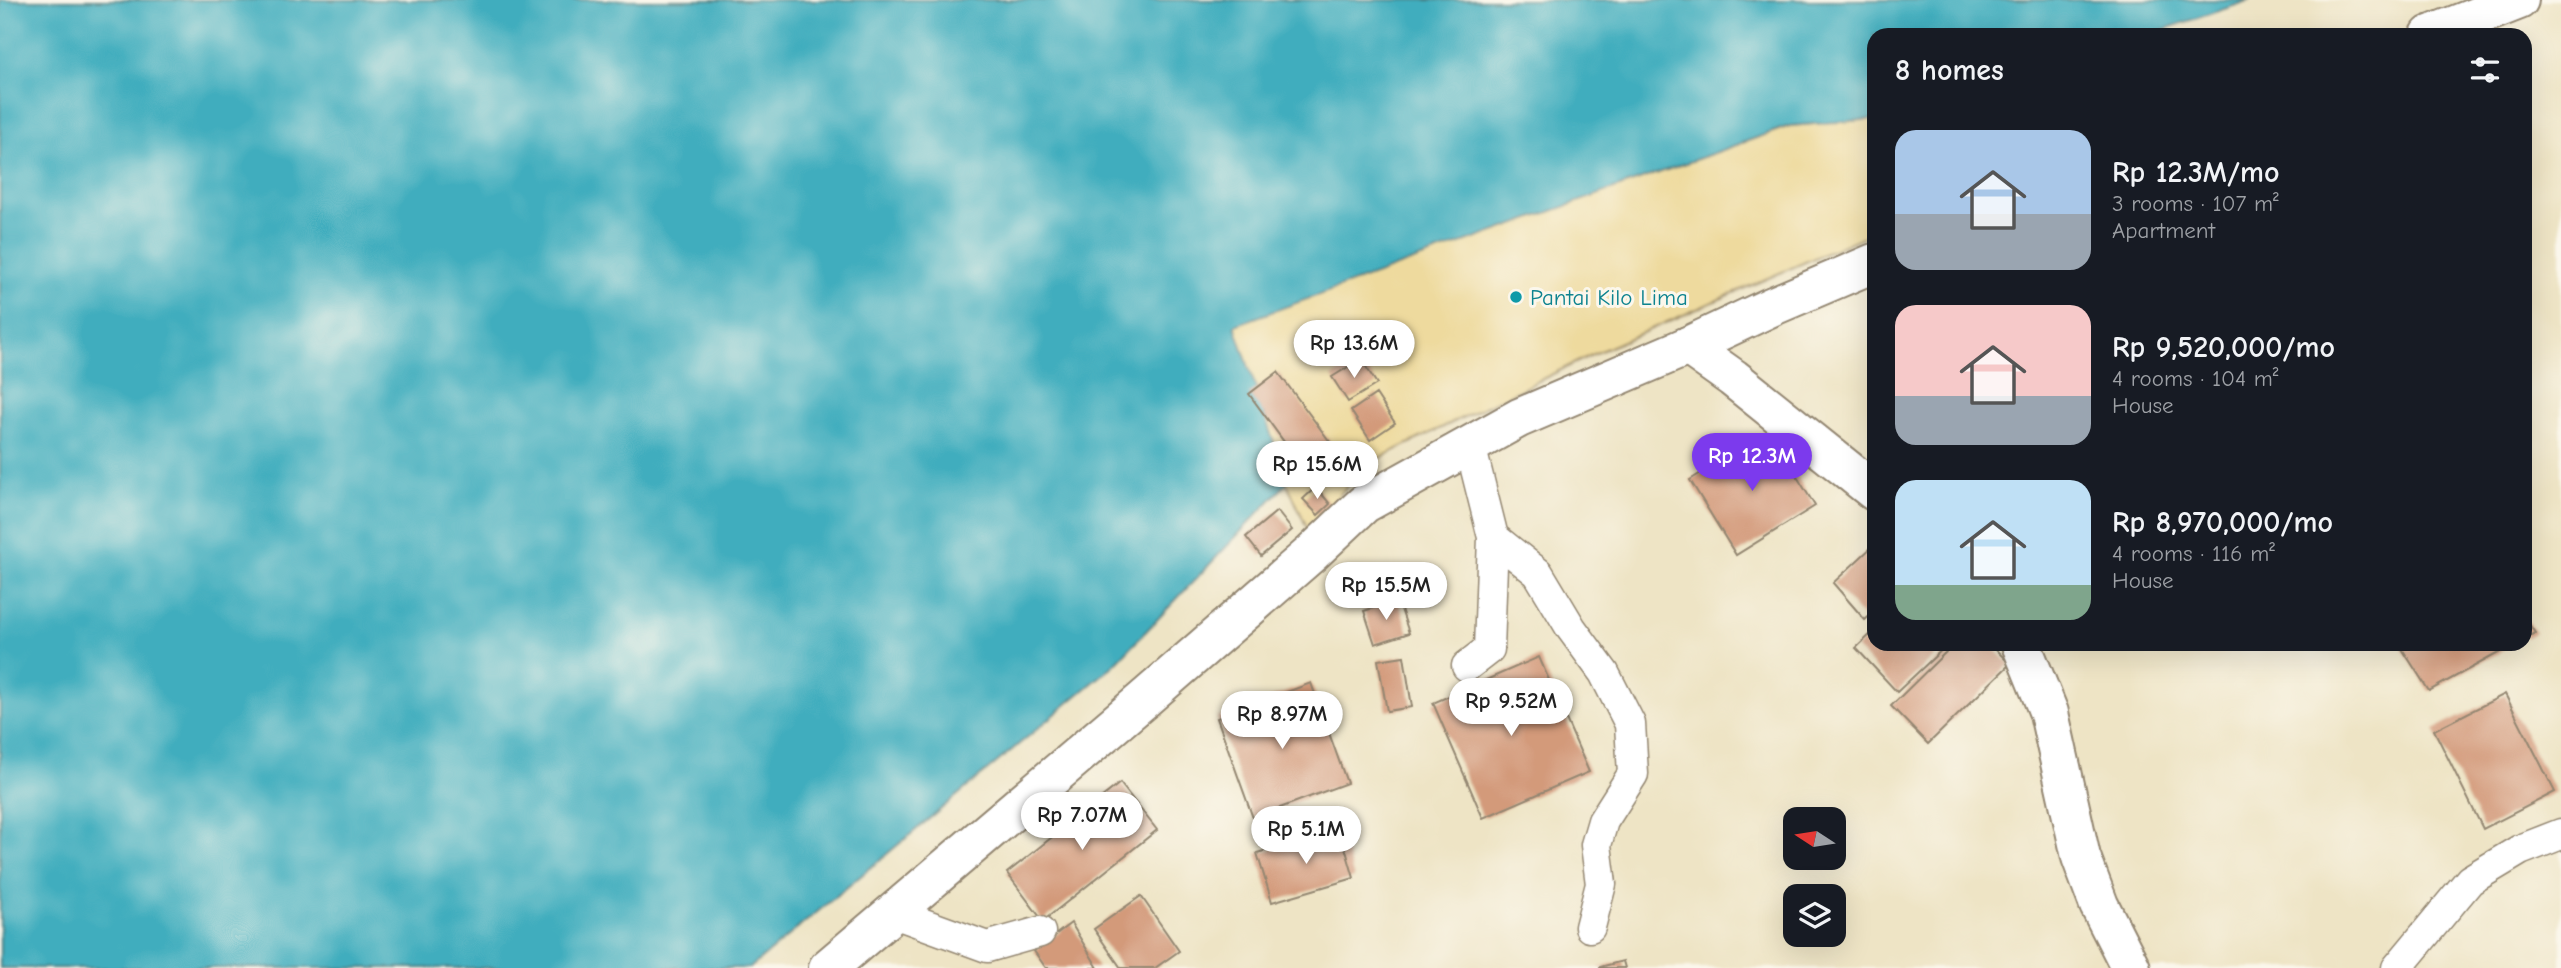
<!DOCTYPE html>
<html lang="en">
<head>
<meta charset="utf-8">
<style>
	body { margin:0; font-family:"Comic Neue",sans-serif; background:#20242c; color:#f1f3f6; height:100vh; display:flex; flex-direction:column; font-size:26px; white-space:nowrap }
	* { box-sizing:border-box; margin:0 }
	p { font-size:23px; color:#9ea1a6 }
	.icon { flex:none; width:38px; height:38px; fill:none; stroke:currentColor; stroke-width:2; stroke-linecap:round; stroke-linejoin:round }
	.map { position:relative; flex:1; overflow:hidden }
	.drawer { position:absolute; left:1867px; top:28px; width:665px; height:623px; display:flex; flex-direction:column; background:#171b24; border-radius:21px; box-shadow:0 7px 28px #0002 }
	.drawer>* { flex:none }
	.needle { width:46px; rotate:282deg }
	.buttons { position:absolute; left:1783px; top:807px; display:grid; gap:14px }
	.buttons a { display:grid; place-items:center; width:63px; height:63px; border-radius:14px; background:#171b24; box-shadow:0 7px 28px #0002; font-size:35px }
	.price { position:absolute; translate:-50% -60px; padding:0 16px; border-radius:24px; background:#fff; color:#222; font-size:23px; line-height:46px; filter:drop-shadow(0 2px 4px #0008) }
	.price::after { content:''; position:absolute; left:50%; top:42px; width:21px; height:16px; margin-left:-10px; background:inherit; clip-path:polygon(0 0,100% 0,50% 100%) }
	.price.active { background:#7c3aed; color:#fff }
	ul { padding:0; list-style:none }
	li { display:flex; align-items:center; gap:21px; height:175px; padding:0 28px }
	li span { display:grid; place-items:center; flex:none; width:196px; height:140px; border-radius:21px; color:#555 }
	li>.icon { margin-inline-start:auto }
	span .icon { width:84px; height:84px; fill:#fffc; stroke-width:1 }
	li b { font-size:30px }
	h2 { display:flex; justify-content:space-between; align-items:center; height:84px; padding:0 28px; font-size:30px }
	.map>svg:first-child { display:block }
</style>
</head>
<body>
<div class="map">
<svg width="2561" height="968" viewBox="0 0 2561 968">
	<rect width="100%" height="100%" fill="#fbf7ec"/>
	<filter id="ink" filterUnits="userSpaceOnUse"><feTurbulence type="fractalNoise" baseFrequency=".0143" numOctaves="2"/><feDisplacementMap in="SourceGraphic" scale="14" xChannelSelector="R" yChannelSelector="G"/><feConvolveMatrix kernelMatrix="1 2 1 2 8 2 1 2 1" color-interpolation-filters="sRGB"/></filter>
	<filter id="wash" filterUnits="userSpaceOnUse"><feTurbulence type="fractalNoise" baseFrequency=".00686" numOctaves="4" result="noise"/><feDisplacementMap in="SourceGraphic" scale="28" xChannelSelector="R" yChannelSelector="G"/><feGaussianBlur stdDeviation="1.57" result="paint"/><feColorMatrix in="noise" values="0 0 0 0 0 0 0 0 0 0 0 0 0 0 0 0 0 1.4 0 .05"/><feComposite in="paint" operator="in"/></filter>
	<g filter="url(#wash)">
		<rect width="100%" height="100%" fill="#eee4c5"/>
		<path fill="#eeda9e" stroke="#94825e" stroke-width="2" d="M1874 119V232L1596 353 1367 464 1308 530 1287 483 1234 325 1790 126Z"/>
		<path fill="#40adbe" stroke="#3e6c6e" stroke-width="2" d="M0 0H2251L2147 35H1874V119L1789 126 1235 325 1287 483 1114 665 750 968H0Z"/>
		<g id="blocks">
			<path fill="#d39a7a" d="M1361 359 1377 384 1348 402 1332 377Z
				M1278 372 1345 462 1315 484 1249 394Z
				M1376 394 1395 423 1370 440 1351 411Z
				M1769 431 1815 506 1736 555 1690 480Z
				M1316 487 1330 504 1318 515 1303 499Z
				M1277 511 1292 530 1261 556 1246 537Z
				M1874 545V612L1865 620 1833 583Z
				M1398 600 1409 633 1375 644 1364 611Z
				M2525 618 2535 633 2525 638Z
				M1874 631V644H1948L1897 692 1856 648Z
				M1954 644H1990L2010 664 1928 744 1891 706Z
				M2399 644H2515L2429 691Z
				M1404 656 1412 707 1387 711 1378 660Z
				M1539 657 1589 772 1483 818 1433 703Z
				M1311 683 1347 783 1253 818 1217 718Z
				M2505 694 2555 792 2483 829 2434 730Z
				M1120 783 1157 830 1043 921 1007 873Z
				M1340 830 1354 878 1272 902 1257 853Z
				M1141 896 1179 951 1155 968H1121L1094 929Z
				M1071 923 1098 968H1046L1034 951Z
				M1623 961 1625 968H1600V967Z"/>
		</g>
	</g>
	<g filter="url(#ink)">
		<use href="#blocks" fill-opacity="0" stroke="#948772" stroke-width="2"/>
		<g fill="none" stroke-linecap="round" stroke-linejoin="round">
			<defs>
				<path id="street" d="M1493 537 1538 573 1571 628 1604 673 1630 724 1633 774 1603 821 1596 845 1601 884 1590 927
					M1467 666 1489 649 1493 537 1470 445
					M891 912 987 947 1040 932
					M2397 968 2470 880 2520 850 2561 834"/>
				<path id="secondary" d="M1688 346 1733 378 1874 491
					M2021 644 2049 713 2081 857 2099 905 2131 968"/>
				<path id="highway" d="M2430 35 2519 0
					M828 968 1142 701 1312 553 1364 504 1519 418 1688 346 1773 306 1874 263"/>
			</defs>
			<use href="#street" stroke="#948772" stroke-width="33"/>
			<use href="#secondary" stroke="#948772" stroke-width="42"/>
			<use href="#highway" stroke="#948772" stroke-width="42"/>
			<use href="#street" stroke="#fff" stroke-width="30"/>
			<use href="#secondary" stroke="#fff" stroke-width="38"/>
			<use href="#highway" stroke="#fff" stroke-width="38"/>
		</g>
	</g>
	<circle fill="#0f9aa8" stroke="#fbf7ec" stroke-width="2.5" cx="1516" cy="297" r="7"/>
	<g text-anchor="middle" stroke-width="6" stroke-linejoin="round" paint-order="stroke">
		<g font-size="23" fill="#0d838f" stroke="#fbf7ec" text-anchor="start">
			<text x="1530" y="305">Pantai Kilo Lima</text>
		</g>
	</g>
</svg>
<div class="buttons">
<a><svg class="needle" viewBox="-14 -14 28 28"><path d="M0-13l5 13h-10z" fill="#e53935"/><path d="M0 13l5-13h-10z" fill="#9ea1a6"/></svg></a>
<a><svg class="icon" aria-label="layers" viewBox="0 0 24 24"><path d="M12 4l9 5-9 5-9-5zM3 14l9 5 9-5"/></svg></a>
</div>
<b class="price" style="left:1354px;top:380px">Rp 13.6M</b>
<b class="price active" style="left:1752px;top:493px">Rp 12.3M</b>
<b class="price" style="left:1317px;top:501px">Rp 15.6M</b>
<b class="price" style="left:1386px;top:622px">Rp 15.5M</b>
<b class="price" style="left:1511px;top:738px">Rp 9.52M</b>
<b class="price" style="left:1282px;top:751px">Rp 8.97M</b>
<b class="price" style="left:1082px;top:852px">Rp 7.07M</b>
<b class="price" style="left:1306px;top:866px">Rp 5.1M</b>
<section class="drawer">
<h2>8 homes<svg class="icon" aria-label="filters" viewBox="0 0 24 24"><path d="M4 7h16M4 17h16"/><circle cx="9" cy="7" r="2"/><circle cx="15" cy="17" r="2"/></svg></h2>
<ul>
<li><span style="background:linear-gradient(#a9c7e8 60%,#9aa5b1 0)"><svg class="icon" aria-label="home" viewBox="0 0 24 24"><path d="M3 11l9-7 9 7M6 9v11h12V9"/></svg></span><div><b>Rp 12.3M/mo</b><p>3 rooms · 107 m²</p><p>Apartment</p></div></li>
<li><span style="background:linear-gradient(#f6c9c9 65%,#9aa5b1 0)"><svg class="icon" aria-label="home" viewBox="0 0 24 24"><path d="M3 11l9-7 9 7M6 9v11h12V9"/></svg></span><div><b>Rp 9,520,000/mo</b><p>4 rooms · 104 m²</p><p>House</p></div></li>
<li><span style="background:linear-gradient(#bfe0f5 75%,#7fa58c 0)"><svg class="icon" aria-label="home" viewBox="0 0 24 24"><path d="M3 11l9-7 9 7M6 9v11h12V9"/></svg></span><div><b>Rp 8,970,000/mo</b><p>4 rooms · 116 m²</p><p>House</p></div></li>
</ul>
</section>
</div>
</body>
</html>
